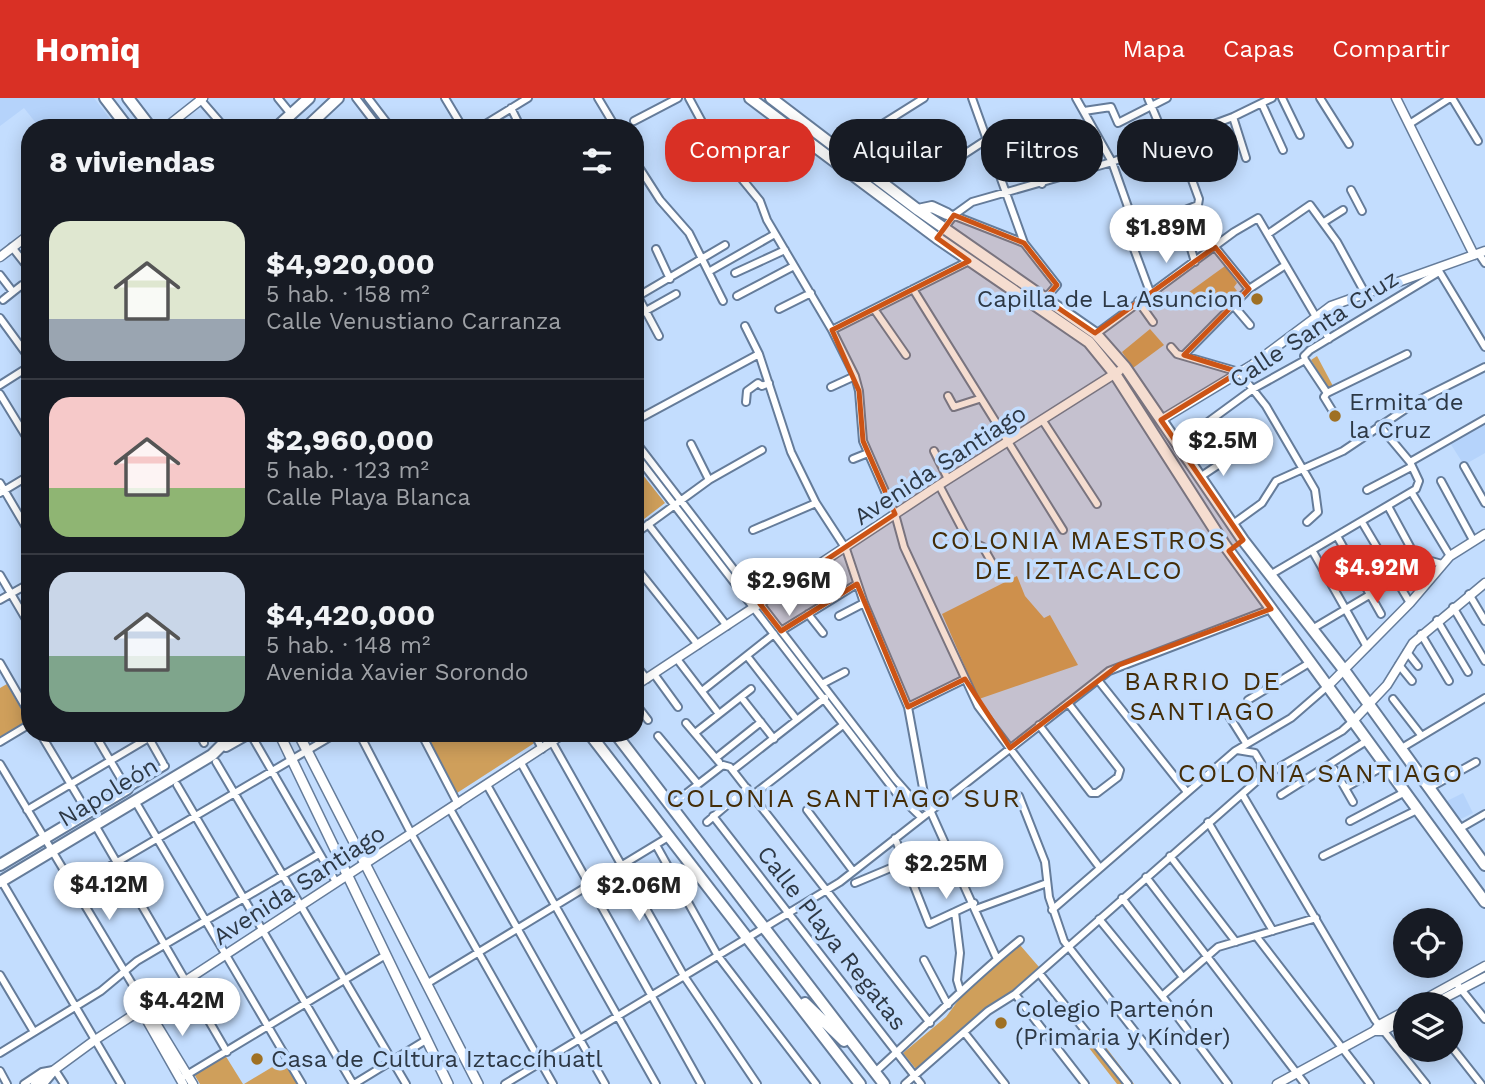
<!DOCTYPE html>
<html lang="es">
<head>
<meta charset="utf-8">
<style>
	body { margin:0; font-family:"Work Sans",sans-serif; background:#242831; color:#f1f3f6; height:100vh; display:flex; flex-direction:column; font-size:26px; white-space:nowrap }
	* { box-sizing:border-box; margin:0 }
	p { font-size:23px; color:#9ea1a6 }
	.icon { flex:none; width:38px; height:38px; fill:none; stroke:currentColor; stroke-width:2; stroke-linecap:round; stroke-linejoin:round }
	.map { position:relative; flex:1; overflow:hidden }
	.panel { position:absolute; left:21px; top:21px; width:623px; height:623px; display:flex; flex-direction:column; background:#171b24; border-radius:28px; box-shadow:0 4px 18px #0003 }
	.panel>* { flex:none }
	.top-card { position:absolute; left:665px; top:21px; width:665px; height:63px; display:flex; gap:14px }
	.controls { position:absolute; left:1393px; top:810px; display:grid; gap:14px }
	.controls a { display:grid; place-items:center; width:70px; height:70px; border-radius:50%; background:#171b24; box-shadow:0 4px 18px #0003; font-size:35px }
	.price { position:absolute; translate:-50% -60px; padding:0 16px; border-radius:24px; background:#fff; color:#222; font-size:23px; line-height:46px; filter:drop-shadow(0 2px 4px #0008) }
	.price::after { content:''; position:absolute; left:50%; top:42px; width:21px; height:16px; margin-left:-10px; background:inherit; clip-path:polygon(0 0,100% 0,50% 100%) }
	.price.selected { background:#d93025; color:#fff }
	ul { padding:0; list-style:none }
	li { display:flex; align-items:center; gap:21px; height:175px; padding:0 28px }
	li+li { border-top:2px solid #363941 }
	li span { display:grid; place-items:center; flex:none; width:196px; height:140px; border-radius:21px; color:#555 }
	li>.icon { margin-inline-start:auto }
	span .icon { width:84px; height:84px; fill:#fffc; stroke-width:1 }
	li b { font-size:30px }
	h2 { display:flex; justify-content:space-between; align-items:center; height:84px; padding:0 28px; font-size:30px }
	.chip { padding:0 24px; border-radius:28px; background:#171b24; box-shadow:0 4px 18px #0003; font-size:24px; line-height:63px }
	.chip.selected { background:#d93025; color:#fff }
	header { display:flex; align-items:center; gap:42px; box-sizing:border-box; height:98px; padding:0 35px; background:#d93025; color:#fff }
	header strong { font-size:33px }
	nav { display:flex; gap:38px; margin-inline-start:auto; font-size:24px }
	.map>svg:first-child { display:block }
</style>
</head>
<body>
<header>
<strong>Homiq</strong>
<nav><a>Mapa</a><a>Capas</a><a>Compartir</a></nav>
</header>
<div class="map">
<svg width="1485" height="986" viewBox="0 0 1485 986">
	<rect width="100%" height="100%" fill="#c3ddfe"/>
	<path fill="#b5d3fb" d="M0 0H94L117 30H40L24 10 0 28Z
		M1485 323V355L1464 367 1450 345Z
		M1463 695 1473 715 1457 723 1447 703Z"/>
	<path fill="#cf9f5b" d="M1225 168 1237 185 1234 189 1237 193 1226 203 1222 198 1211 199 1206 194 1192 206 1185 197Z
		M1150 231 1164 247 1133 270 1122 254Z
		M1317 258 1334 290 1329 292 1311 262Z
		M635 367 665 405 635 428Z
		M1017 478 1025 498 1044 520 1050 517 1078 567 979 601 942 516Z
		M7 586 29 625 0 642V590Z
		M426 635H532L536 644 457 695Z
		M1020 847 1039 869 1002 902 984 911 916 971 903 955 946 919 965 893Z
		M1082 935H1095L1134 986H1117L1079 937Z
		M225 957 243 986H200L194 976Z
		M284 962 298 986H244Z"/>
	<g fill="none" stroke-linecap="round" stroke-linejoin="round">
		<defs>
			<path id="minor" d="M199 0 225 30
				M278 0 291 16
				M356 0 379 30
				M368 0 391 30
				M445 0 463 30
				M598 0 616 30
				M689 0 715 48 760 103 767 122 832 232 855 278 859 293 863 343 895 416 904 449 978 608 1100 770
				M972 0 1024 145
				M1076 0 1112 64 1139 140 1134 151 1150 194
				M1148 0 1167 45
				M1282 0 1300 37
				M1320 0 1349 46
				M1452 0 1478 43
				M1262 6 1283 52
				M511 10 521 30
				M1084 13 1111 9 1118 25 1167 0
				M1233 19 1246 60
				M634 23 678 0
				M1411 25 1450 0
				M1210 27 1222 62
				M479 30 528 0
				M873 32 924 0
				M1030 39 1042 86
				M1177 41 1199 101 1198 107 1183 113 1181 118 1195 164
				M963 57 986 42
				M635 63 660 102 689 135 723 203
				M870 76 911 41
				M1351 92 1362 113
				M950 116 1024 145 1057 187 1045 201
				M1324 124 1343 112
				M1268 136 1310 107 1337 144 1365 195
				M937 140 954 117 972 104 1112 64 1233 19 1272 0
				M12 149 30 172
				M1215 149 1249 191
				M656 151 670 181
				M1479 156 1485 165
				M710 173 775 136
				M1439 173 1485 249
				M735 175 785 152
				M0 177 13 194 22 187
				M913 191 1063 432
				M635 193 659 238
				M737 198 794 168
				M635 200 725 147
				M3 202 13 194
				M1138 203 1153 224
				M1233 207 1250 227
				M779 211 811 195
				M874 211 906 257
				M635 219 676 196
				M0 220 30 261
				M745 228 759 256 791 354 816 405 846 451 864 505 908 609 925 701 997 861
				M832 232 969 163
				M1096 236 1234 134 1258 120 1329 241
				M1171 249 1177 256 1239 274 1266 308 1315 392 1318 414 1307 424
				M1184 257 1249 191 1284 168
				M1305 262 1327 295
				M0 287 30 268
				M831 289 855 278
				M1327 295 1407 256
				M1327 295 1324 299 1332 312
				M0 296 30 345
				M948 298 954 309 979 301
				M746 304 747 293 758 285 762 288 769 285
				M635 323 759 256
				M1043 323 1097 406
				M635 343 895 681 910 698 928 711
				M691 346 709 382
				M1178 346 1253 291 1305 262 1304 258 1310 252 1439 174
				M934 353 948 381
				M635 356 897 696 921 719
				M853 361 868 355
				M1410 364 1485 321
				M1464 368 1485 405
				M1200 379 1230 359
				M1441 383 1473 442
				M0 385 30 436
				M939 387 968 442 983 449 999 477
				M1367 392 1411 369
				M0 395 30 377
				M1412 395 1450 458
				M1389 410 1420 467
				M1362 424 1410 505
				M648 426 727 528
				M1233 426 1262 405 1276 383 1343 353 1419 302 1485 269
				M753 432 816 405
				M635 436 709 382 762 352
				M1337 438 1381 516
				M1312 452 1367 549
				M635 468 698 547
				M0 477 30 528
				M1270 477 1416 391 1419 383 1410 364 1379 327
				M1469 496 1485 523
				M0 502 30 485
				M1453 509 1485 563
				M808 516 823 535
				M839 518 864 505
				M1437 522 1468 574
				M1312 531 1420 467 1431 463 1442 466
				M781 533 857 486
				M1421 536 1449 583
				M1407 554 1418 568
				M747 558 797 622
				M677 561 719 616
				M0 565 30 617
				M635 566 647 581
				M1399 567 1412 583
				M654 576 678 609
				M1098 582 1187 694
				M822 586 845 574
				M702 593 774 536
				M741 599 774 641
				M1393 601 1421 637
				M1248 602 1311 564
				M635 605 648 622
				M908 609 965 581
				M1229 618 1246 645
				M686 625 719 664
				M1039 627 1091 695H1097L1118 679 1120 672 1068 605
				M40 635 85 710
				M94 635 127 691 165 668
				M146 635 163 665
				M199 635 204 645
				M250 635 336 784
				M359 635 412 737 553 986
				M421 635 458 706
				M534 635 542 651
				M695 635 751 591
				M658 638 698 686
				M0 644 30 626
				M552 644 684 878 757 986
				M1400 651 1485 600
				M1237 652 1255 655 1261 665 1260 679
				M716 660 761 624
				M216 664 406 986
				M521 665 701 986
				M0 666 146 909
				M1334 671 1353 704
				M733 672 825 600
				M177 687 353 986
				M487 687 656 986
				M1345 690 1386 667
				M1429 690 1476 664
				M1242 696 1375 922 1426 986
				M753 697 843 627
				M1281 697 1368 642
				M1019 698 1045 764 1049 799 1064 843 1176 986
				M138 708 302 986
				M670 708 723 667 730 669 930 925
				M450 711 605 986
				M27 712 157 635
				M807 712 853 773
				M713 718 921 986
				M1350 723 1405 694
				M707 724 747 690
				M1208 724 1273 833
				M95 727 227 954
				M1459 731 1485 716
				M895 740 929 826 974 805
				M656 747 718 858 816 986
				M1170 758 1236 844
				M1323 758 1417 712
				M1146 779 1305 986
				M1 782 121 986
				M855 785 905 764
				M73 790 337 635
				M1122 800 1182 878
				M976 811 1047 785
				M1052 812 1235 653 1291 620 1329 587
				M955 814 960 855 957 882 960 892
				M1099 821 1162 898 1228 986
				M1256 838 1370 986
				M924 862 948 907
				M1039 875 1128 986
				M0 877 34 934
				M428 885 670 738
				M1456 885 1485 921
				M1015 896 1085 986
				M1162 898 1218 849 1316 820
				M964 934 1005 986
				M1451 948 1481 986
				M0 955 101 893 137 863 319 756
				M55 972 64 986
				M0 973 7 986
				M875 974C924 930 969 883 1020 842
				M185 978 384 858
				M24 986 42 974 53 972
				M44 986 54 974
				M354 986 426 942
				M505 986 840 784 1109 573 1271 511
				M905 986 988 913 1015 896 1259 681 1342 633 1354 622"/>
			<path id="tertiary" d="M1396 0 1474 157
				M165 30 203 0
				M0 159 30 136
				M1161 322 1252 267 1331 208 1485 153
				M1329 587 1410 505 1450 458 1485 436
				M635 588 939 387 1119 273
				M1354 622 1387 587 1413 545 1485 485
				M1416 906 1485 868
				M1433 906 1485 879
				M146 909 193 986
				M141 912 183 986
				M1374 933 1379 927 1405 913
				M35 986 95 942 565 635
				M1277 986 1374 933H1383L1405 921"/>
			<path id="secondary" d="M279 635 448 986
				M298 635 478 986"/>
			<path id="primary" d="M105 0 128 30
				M128 0 151 30
				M750 0 937 140 1089 244 1115 276 1224 446 1485 804
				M771 0 918 112 1096 236 1125 269 1243 442 1344 572 1485 767
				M276 30 309 0
				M306 30 338 0
				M918 112 932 109 947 116
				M278 635 280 637
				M589 635 860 986
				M615 635 884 986
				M226 648 249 635
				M0 767 127 691
				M0 784 212 657 234 635
				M805 905 844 943"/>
		</defs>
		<use href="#minor" stroke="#657c9a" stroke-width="10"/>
		<use href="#tertiary" stroke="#657c9a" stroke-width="11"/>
		<use href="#secondary" stroke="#657c9a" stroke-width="12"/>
		<use href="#primary" stroke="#657c9a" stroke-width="14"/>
		<use href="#minor" stroke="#fff" stroke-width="6"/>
		<use href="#tertiary" stroke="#fff" stroke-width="8"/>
		<use href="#secondary" stroke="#fff" stroke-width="9"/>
		<use href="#primary" stroke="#fff" stroke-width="10"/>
	</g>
	<path fill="#cc5415" fill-opacity="0.2" stroke="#cc5415" stroke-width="5" stroke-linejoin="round" d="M954 117 1024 145 1057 187 1045 201 1095 235 1215 149 1249 191 1184 257 1239 274 1161 322 1243 442 1229 453 1271 511 1119 567 1010 650 965 581 908 609 857 486 781 533 760 506 895 416 863 343 859 293 832 232 969 163 937 140Z"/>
	<g fill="#9f7023" stroke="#c3ddfe" stroke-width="2.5">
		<circle cx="1257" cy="201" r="7"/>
		<circle cx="1335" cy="318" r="7"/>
		<circle cx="1001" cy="925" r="7"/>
		<circle cx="257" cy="961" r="7"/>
	</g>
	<g text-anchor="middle" stroke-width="7" stroke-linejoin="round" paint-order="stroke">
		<g font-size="24" fill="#2d3845" stroke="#c3ddfe" text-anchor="start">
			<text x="1243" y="209" text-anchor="end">Capilla de La Asuncion</text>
			<text x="1349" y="312">Ermita de<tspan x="1349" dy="28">la Cruz</tspan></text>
			<text x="1015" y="919">Colegio Partenón<tspan x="1015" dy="28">(Primaria y Kínder)</tspan></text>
			<text x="271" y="969">Casa de Cultura Iztaccíhuatl</text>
		</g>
		<g font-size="24" fill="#2d3845" stroke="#c3ddfe">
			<text transform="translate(1314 231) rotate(-33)" y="8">Calle Santa Cruz</text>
			<text transform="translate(940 367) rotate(-33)" y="8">Avenida Santiago</text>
			<text transform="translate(108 694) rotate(-31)" y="8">Napoleón</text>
			<text transform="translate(299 787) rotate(-33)" y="8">Avenida Santiago</text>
			<text transform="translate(832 840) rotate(52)" y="8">Calle Playa Regatas</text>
		</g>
		<g font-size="26" letter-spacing="2" fill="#442d08" stroke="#c3ddfe">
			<text x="1079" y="451">COLONIA MAESTROS<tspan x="1079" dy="30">DE IZTACALCO</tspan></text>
			<text x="1203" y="592">BARRIO DE<tspan x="1203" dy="30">SANTIAGO</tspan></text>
			<text x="1321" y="684">COLONIA SANTIAGO</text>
			<text x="844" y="709">COLONIA SANTIAGO SUR</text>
		</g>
	</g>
</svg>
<div class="controls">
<a><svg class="icon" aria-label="locate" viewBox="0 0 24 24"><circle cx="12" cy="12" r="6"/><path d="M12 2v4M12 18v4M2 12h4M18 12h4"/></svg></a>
<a><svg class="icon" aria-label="layers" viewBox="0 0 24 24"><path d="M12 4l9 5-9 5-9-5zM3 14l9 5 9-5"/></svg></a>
</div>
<b class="price" style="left:1166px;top:167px">$1.89M</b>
<b class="price" style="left:1223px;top:380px">$2.5M</b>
<b class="price selected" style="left:1377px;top:507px">$4.92M</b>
<b class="price" style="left:789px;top:520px">$2.96M</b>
<b class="price" style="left:946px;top:803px">$2.25M</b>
<b class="price" style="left:109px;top:824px">$4.12M</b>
<b class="price" style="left:639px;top:825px">$2.06M</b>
<b class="price" style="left:182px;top:940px">$4.42M</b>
<div class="top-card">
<a class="chip selected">Comprar</a>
<a class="chip">Alquilar</a>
<a class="chip">Filtros</a>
<a class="chip">Nuevo</a>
</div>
<section class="panel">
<h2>8 viviendas<svg class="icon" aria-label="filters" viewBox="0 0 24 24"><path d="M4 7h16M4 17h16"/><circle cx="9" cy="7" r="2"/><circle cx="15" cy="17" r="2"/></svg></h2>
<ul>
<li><span style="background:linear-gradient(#dfe7d0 70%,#9aa5b1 0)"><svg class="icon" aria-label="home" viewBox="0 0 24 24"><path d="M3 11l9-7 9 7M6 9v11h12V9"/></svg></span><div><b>$4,920,000</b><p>5 hab. · 158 m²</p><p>Calle Venustiano Carranza</p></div></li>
<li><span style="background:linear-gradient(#f6c9c9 65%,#8fb573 0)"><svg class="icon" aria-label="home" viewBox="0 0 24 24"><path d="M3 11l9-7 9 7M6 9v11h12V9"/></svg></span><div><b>$2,960,000</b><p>5 hab. · 123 m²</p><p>Calle Playa Blanca</p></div></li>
<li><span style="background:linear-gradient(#c9d6e8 60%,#7fa58c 0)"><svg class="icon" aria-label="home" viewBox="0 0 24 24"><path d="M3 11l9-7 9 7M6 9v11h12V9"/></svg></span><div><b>$4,420,000</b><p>5 hab. · 148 m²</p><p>Avenida Xavier Sorondo</p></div></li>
</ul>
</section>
</div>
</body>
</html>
